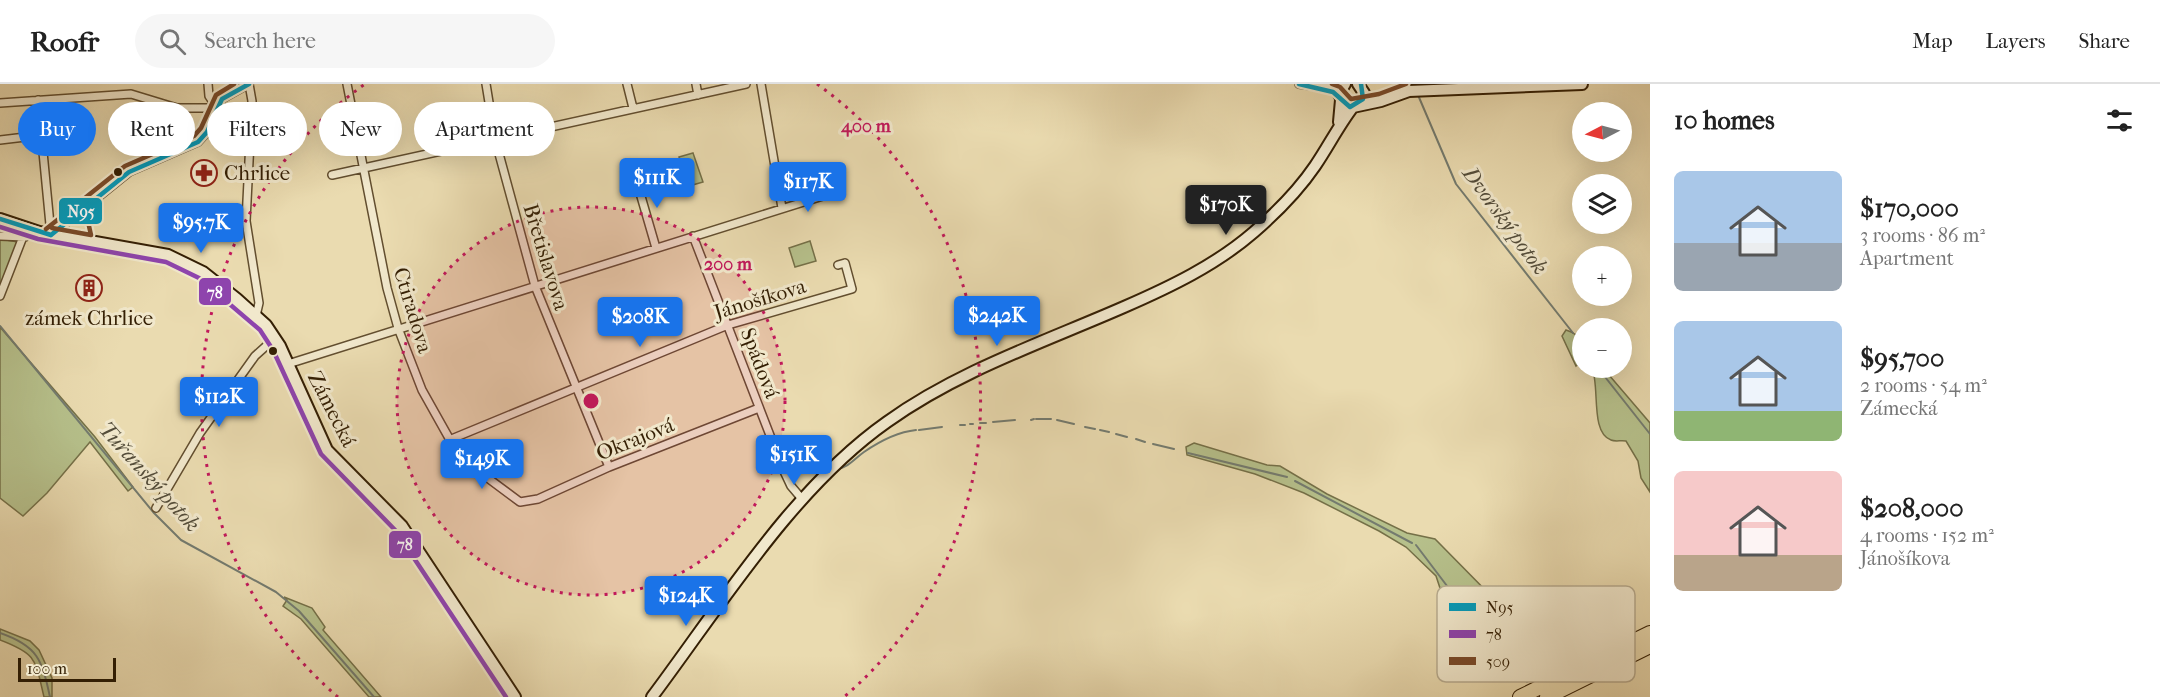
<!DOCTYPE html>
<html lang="en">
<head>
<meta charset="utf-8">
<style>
	body { margin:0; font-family:"IM FELL French Canon",serif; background:#f6f6f6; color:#222; height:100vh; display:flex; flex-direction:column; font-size:22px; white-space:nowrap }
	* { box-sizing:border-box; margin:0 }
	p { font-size:20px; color:#767676 }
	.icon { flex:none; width:33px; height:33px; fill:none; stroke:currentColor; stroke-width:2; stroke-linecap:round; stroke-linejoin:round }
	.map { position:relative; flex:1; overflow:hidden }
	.side { display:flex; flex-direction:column; background:#fff; width:510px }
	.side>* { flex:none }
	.banner { position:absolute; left:18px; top:18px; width:570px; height:54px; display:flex; gap:12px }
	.needle { width:39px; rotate:264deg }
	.fabs { position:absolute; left:1572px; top:18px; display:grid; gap:12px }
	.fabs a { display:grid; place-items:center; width:60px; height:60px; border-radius:50%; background:#fff; box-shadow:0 6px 24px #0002; font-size:30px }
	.scale { position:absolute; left:18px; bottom:15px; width:98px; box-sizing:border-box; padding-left:6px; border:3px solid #341f04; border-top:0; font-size:16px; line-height:21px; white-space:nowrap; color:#341f04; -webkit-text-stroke:4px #f1e8cc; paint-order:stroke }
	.price { position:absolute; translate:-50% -51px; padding:0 14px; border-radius:6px; background:#1a73e8; color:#fff; font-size:20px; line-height:39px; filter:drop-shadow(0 2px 3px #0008) }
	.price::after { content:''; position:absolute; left:50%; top:36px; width:18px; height:14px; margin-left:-9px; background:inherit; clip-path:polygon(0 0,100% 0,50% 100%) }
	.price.current { background:#222; color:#fff }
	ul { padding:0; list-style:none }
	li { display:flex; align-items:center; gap:18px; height:150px; padding:0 24px }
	li span { display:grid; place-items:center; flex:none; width:168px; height:120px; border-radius:9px; color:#555 }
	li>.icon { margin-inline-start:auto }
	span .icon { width:72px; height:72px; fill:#fffc; stroke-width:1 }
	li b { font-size:26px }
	h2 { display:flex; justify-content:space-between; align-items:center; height:72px; padding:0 24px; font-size:26px }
	.tag { padding:0 21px; border-radius:27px; background:#fff; box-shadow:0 6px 24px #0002; font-size:21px; line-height:54px }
	.tag.current { background:#1a73e8; color:#fff }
	header { display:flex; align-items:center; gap:36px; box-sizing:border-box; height:84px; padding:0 30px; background:#fff; border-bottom:2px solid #e0e0e0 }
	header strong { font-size:28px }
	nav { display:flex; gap:33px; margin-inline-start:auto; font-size:21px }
	.search { width:420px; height:54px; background:#f6f6f6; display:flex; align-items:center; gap:15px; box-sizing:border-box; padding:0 21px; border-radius:33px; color:#767676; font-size:22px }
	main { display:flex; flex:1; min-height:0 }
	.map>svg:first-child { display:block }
</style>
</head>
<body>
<header>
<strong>Roofr</strong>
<div class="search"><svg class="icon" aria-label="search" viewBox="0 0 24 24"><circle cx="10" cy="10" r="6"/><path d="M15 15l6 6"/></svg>Search here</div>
<nav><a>Map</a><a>Layers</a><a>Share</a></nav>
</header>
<main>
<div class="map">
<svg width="1650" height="613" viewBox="0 0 1650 613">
	<rect width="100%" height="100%" fill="#eadbb0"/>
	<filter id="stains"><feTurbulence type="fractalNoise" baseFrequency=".00333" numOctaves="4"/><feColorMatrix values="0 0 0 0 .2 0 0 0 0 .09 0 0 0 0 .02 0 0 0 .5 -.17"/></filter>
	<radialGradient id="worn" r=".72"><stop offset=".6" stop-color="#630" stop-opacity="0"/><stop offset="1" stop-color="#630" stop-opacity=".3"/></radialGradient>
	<path fill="#b6c08b" stroke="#757048" stroke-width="1.5" d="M693 69 703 98 689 102 679 73Z
		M0 155 18 158 0 204Z
		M810 157 816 177 795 183 789 164Z
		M0 243 95 353 133 403 128 407 90 358 47 409 23 432 0 414Z
		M1566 246C1583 251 1583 261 1582 277L1576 282 1562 252Z
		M1592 284H1603L1650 339V408L1641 394 1638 377 1626 357C1621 356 1615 358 1611 356 1590 349 1600 302 1592 284Z
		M1194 359 1267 381 1280 382 1327 410 1407 449 1435 455 1497 518 1517 557 1493 588 1473 593 1459 571 1445 509 1440 504 1436 492 1406 463 1379 447 1304 409 1255 390 1187 371 1186 363Z
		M284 513 312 524 325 543 323 546 381 613H369L301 535 283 522 287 516Z
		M0 545 30 557 39 566 52 594V613H44C35 575 37 570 0 556Z"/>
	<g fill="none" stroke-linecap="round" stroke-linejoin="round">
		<path stroke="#747b6f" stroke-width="2" d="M1418 11 1456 100 1573 249
			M0 242 154 429 181 456 276 508 299 527 374 613
			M1575 253 1582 263
			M1598 284 1650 350
			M1036 335H1051
			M1031 336 1034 335
			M1057 336 1074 340
			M993 338 1015 336
			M980 339H986
			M970 340H973
			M960 341H965
			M1085 343 1095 345
			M919 346 942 343
			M1100 346 1109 348
			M1116 350 1127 353
			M1136 355 1145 358
			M1153 360 1174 365
			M1188 369 1287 393
			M837 385C849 383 854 375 864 368 880 357 897 348 916 346
			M1295 397 1412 459
			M1416 461 1466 527 1492 578 1518 584 1527 598
			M0 549C38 562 42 576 50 613"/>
		<defs>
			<path id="street" d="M208 0 209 12 217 24
				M249 0 252 17 246 137 259 219 256 232
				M347 0 387 204 398 244 422 306 454 363 469 380 520 418 538 415 609 383 759 324
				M486 0 495 55 535 202 609 383
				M627 0 633 24
				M696 0 698 11
				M761 0 782 124
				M1299 0 1319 3 1344 1
				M38 16 51 151
				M0 19 131 10 177 24H217
				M0 56 42 51
				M332 91 746 0
				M51 151 129 88 198 58 207 48 222 15 249 0
				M0 152 25 153
				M693 152 783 385 791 402 802 415
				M656 164 638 102 670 92
				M0 212 26 145
				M288 280 826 111
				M449 356 728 241 852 205 845 179 838 181
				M156 424 200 349 255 272 275 254"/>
			<path id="secondary" d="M1358 0 1364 9 1359 20
				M1344 20 1339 10 1345 0
				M1339 38 1341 16
				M0 135 39 148 168 171 203 188 237 215 266 241 280 262 327 366 402 442 515 613
				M652 613C721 521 793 404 887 338 958 287 1044 258 1124 223 1170 203 1216 181 1254 148 1277 128 1298 107 1315 82 1328 63 1339 41 1353 23L1381 17 1409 7 1582 0"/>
			<path id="highway" d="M1520 613 1650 549
				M1547 613 1650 562"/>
		</defs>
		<use href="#street" stroke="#624e2f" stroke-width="10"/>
		<use href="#secondary" stroke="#341f04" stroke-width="14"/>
		<use href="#highway" stroke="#341f04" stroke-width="16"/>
		<use href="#street" stroke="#f1e8cc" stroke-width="7"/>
		<use href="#secondary" stroke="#f1e8cc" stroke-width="10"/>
		<use href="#highway" stroke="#eadbb0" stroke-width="14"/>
		<defs>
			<path id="bus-1" d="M1299 0 1333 8 1350 23 1363 15 1361 0
				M0 135 51 151
				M51 151 129 88 198 58 207 48 222 15 249 0"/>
			<path id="bus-2" d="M0 143 38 155 166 178 199 194 260 246 273 266 321 370 396 447 506 613"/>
			<path id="bus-3" d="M1332 0 1340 3 1351 15 1379 10 1406 0
				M52 144 91 151 84 120
				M46 145 125 82 194 52 201 44 216 11 234 0"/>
		</defs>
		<use href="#bus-1" stroke="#f1e8cc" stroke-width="9"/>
		<use href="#bus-2" stroke="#f1e8cc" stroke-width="9"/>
		<use href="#bus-3" stroke="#f1e8cc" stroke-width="9"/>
		<use href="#bus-1" stroke="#059bba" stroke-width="4.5"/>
		<use href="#bus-2" stroke="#8e44ad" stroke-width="4.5"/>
		<use href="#bus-3" stroke="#7a4b2a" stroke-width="4.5"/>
	</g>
	<circle cx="591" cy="317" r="194" fill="#c2185b" fill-opacity=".12"/>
	<g fill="none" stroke="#c2185b" stroke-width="3" stroke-dasharray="3 6">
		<circle cx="591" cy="317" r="194"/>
		<path d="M338 613A389 389 0 0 1 365 0M817 0A389 389 0 0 1 844 613"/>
	</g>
	<defs>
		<symbol id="pharmacy-ring" viewBox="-11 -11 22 22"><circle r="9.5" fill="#f1e8cc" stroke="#8f2418" stroke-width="1.5"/><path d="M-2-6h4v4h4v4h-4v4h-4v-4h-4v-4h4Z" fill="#8f2418"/></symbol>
		<symbol id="building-ring" viewBox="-11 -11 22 22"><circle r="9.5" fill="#f1e8cc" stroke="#8f2418" stroke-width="1.5"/><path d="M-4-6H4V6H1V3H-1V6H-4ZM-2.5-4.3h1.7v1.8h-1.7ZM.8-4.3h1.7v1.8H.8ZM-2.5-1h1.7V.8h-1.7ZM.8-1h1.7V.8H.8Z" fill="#8f2418"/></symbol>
	</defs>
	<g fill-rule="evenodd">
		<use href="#pharmacy-ring" x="189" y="74" width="30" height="30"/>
		<use href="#building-ring" x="74" y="189" width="30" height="30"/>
	</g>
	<g fill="#341f04" stroke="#f1e8cc" stroke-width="2">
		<circle cx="118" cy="88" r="5"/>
		<circle cx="273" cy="267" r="5"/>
	</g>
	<g text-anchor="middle" stroke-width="6" stroke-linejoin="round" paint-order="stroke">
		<g font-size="21" fill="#341f04" stroke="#f1e8cc" text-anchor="start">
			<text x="224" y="96">Chrlice</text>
			<text x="89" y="241" text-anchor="middle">zámek Chrlice</text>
		</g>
		<g font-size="21" fill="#341f04" stroke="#f1e8cc">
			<text transform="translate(546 173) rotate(73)" y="7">Břetislavova</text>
			<text transform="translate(760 215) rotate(-17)" y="7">Jánošíkova</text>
			<text transform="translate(413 226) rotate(73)" y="7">Ctiradova</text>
			<text transform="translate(760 279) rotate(69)" y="7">Spádová</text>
			<text transform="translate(332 325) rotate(63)" y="7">Zámecká</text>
			<text transform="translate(635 355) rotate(-22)" y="7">Okrajová</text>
		</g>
		<g font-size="22" font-style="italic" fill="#544d3a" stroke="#f1e8cc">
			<text transform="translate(1506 136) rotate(54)" y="8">Dvorský potok</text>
			<text transform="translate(150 392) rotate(48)" y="8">Tuřanský potok</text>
		</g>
	</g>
	<rect x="1437" y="502" width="198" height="96" rx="9" fill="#f1e8cc" stroke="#b8ac90" stroke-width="1.5"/>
	<rect x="1449" y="519" width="27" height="8" fill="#059bba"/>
	<rect x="1449" y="546" width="27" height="8" fill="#8e44ad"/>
	<rect x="1449" y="573" width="27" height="8" fill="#7a4b2a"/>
	<g font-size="16" fill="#341f04">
		<text x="1486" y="529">N95</text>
		<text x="1486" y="556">78</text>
		<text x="1486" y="583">509</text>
	</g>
	<circle cx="591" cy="317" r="9" fill="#c2185b" stroke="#f1e8cc" stroke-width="3"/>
	<g font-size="18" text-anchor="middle" font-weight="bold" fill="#c2185b" stroke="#f1e8cc" stroke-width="6" stroke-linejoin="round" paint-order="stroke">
		<text x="866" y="48">400 m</text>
		<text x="728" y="186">200 m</text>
	</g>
	<g stroke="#f1e8cc" stroke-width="2">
		<rect x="58" y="113" width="45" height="28" rx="6" fill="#059bba"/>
		<rect x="198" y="193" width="34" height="29" rx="6" fill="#8e44ad"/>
		<rect x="388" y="446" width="34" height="29" rx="6" fill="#8e44ad"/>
	</g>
	<g font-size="16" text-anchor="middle" font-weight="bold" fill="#fff">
		<text x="81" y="133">N95</text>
		<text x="215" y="214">78</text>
		<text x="405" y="466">78</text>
	</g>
	<rect width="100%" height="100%" filter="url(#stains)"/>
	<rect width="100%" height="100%" fill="url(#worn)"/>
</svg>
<div class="fabs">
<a><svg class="needle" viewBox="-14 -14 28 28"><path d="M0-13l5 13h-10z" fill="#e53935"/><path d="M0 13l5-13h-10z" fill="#767676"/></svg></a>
<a><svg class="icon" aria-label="layers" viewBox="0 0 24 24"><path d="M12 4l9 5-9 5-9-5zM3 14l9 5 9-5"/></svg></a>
<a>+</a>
<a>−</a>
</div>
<div class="scale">100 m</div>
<b class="price" style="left:657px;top:125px">$111K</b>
<b class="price" style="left:808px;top:129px">$117K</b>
<b class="price current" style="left:1226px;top:152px">$170K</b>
<b class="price" style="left:201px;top:170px">$95.7K</b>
<b class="price" style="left:997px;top:263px">$242K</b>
<b class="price" style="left:640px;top:264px">$208K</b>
<b class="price" style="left:219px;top:344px">$112K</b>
<b class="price" style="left:794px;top:402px">$151K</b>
<b class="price" style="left:482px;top:406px">$149K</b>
<b class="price" style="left:686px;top:543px">$124K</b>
<div class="banner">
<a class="tag current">Buy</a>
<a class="tag">Rent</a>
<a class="tag">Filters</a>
<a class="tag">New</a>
<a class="tag">Apartment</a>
</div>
</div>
<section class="side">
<h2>10 homes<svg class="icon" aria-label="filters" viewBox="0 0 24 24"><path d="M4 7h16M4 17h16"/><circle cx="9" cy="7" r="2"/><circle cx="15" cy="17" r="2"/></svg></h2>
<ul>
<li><span style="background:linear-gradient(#a9c7e8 60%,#9aa5b1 0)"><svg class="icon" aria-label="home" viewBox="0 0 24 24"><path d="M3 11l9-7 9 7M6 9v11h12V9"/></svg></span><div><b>$170,000</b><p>3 rooms · 86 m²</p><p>Apartment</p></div></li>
<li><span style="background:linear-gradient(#a9c7e8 75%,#8fb573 0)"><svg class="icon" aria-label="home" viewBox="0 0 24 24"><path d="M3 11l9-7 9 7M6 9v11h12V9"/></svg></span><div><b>$95,700</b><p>2 rooms · 54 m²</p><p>Zámecká</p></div></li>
<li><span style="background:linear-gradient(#f6c9c9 70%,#b9a48a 0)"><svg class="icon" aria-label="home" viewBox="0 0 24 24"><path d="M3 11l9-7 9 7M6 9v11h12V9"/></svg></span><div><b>$208,000</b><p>4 rooms · 152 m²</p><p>Jánošíkova</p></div></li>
</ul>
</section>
</main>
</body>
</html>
